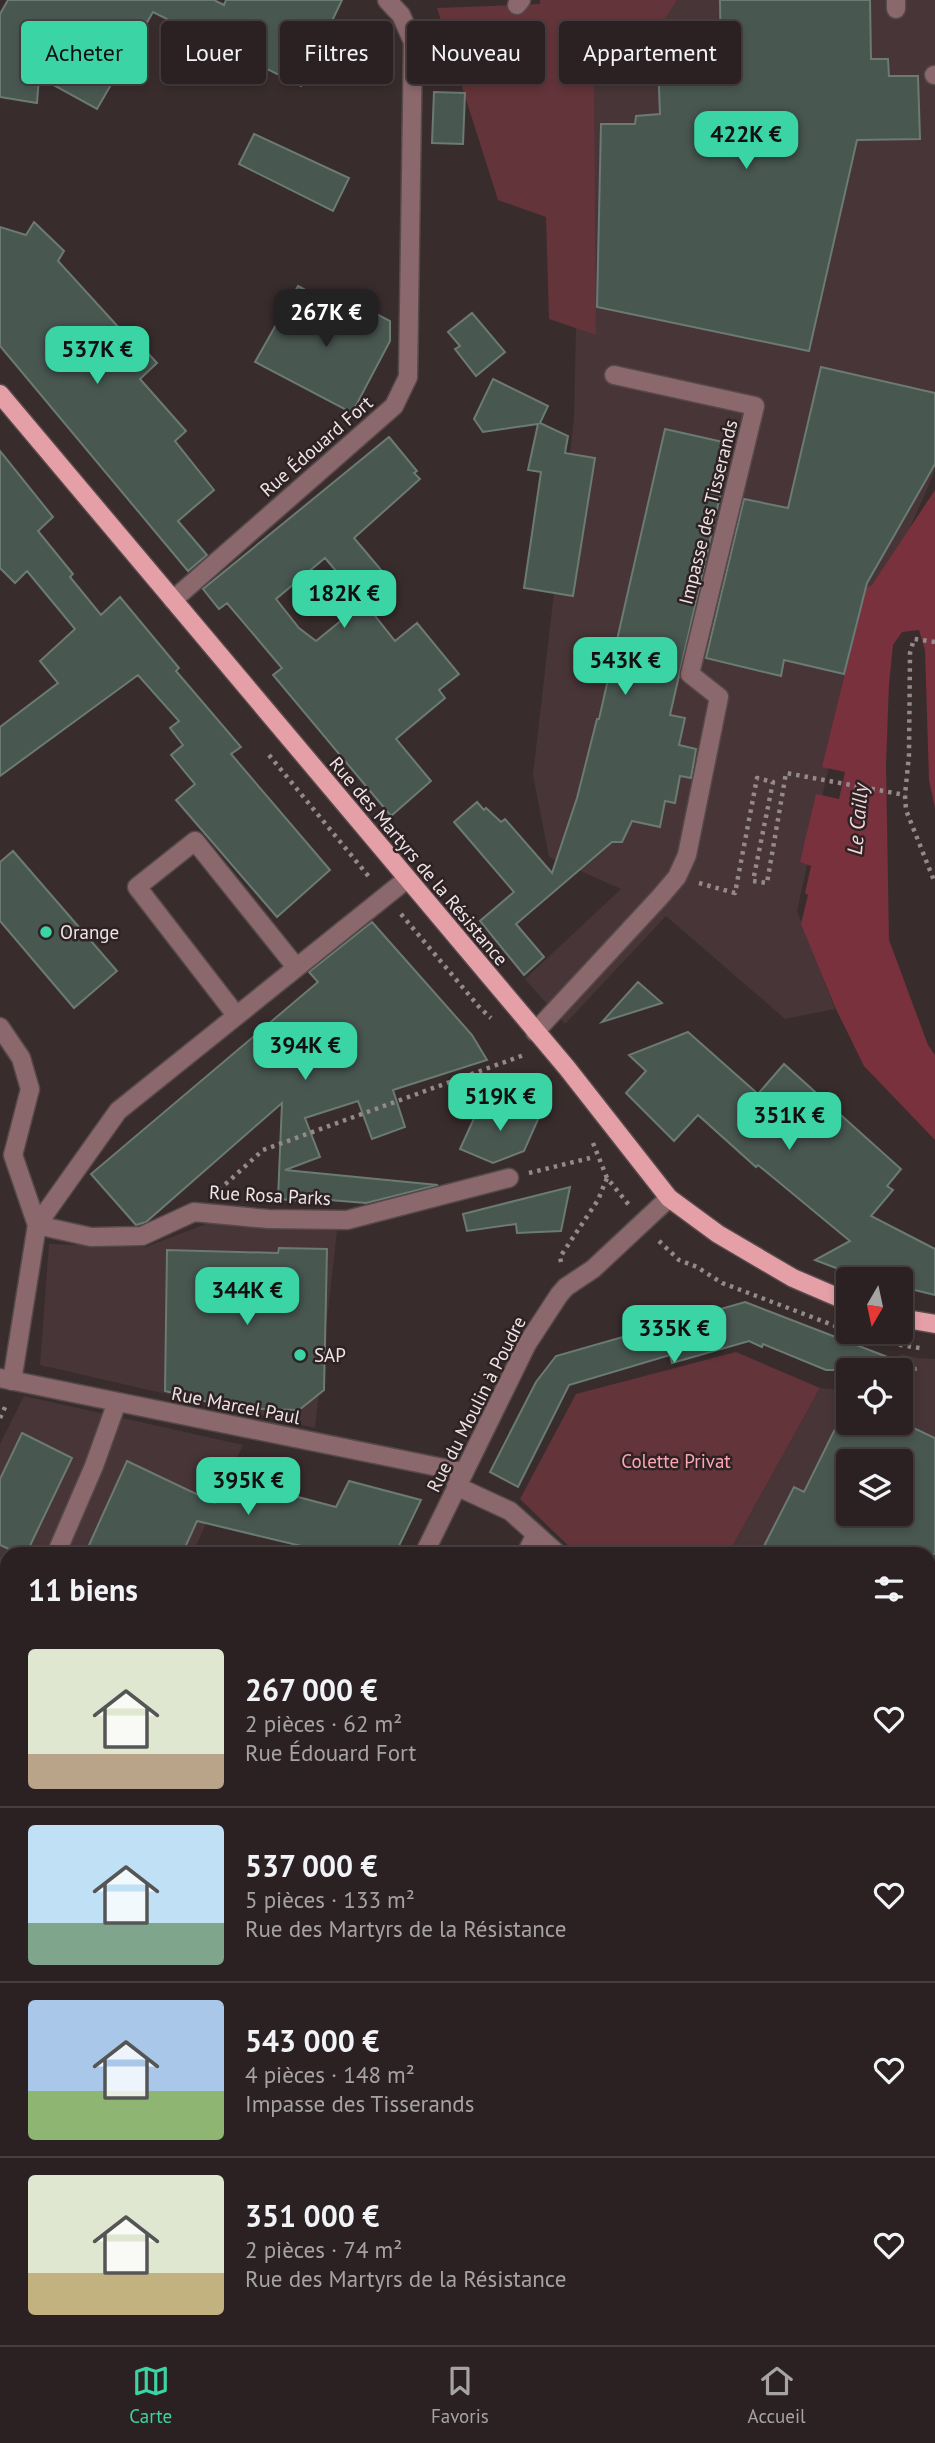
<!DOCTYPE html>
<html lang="fr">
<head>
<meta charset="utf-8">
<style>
	body { margin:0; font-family:"PT Sans",sans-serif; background:#33292a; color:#f1f3f6; height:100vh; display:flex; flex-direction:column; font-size:26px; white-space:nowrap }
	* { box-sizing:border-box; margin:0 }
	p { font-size:23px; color:#a6a3a5 }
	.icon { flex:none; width:38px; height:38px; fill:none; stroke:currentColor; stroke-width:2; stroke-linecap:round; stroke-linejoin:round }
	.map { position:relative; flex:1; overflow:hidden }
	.panel { position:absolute; left:0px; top:1547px; width:936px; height:798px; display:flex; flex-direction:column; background:#2b2122; border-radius:21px 21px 0 0; box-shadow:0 4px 10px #0003,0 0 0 2px #473e40 }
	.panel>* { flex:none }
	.top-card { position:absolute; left:21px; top:21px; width:894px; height:63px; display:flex; gap:14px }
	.needle { width:46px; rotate:189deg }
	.buttons { position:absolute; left:836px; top:1267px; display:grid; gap:14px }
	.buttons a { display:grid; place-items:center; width:77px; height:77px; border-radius:7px; background:#2b2122; box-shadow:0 4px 10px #0003,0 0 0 2px #473e40; font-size:35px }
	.price { position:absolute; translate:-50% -60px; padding:0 16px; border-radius:14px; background:#3bd4a4; color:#111; font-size:23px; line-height:46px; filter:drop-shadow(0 2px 4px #0008) }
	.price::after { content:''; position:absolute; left:50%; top:42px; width:21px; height:16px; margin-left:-10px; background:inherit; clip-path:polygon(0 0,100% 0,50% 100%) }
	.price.selected { background:#222; color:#fff }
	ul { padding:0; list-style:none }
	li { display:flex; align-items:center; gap:21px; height:175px; padding:0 28px }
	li+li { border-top:2px solid #473e40 }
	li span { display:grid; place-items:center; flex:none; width:196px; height:140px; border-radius:7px; color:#555 }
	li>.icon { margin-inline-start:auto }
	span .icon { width:84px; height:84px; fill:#fffc; stroke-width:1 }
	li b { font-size:30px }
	h2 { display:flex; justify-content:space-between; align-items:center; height:84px; padding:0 28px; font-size:30px }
	.chip { padding:0 24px; border-radius:7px; background:#2b2122; box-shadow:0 4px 10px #0003,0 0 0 2px #473e40; font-size:24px; line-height:63px }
	.chip.selected { background:#3bd4a4; color:#111 }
	.tabs { display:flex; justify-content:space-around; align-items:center; height:98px; border-top:2px solid #473e40; background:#2b2122; font-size:19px; color:#a6a3a5 }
	.tabs a { display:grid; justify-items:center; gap:4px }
	.tabs .selected { color:#3bd4a4 }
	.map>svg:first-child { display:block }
</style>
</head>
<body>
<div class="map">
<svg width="935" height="2345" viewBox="0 0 935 2345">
	<rect width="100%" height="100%" fill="#392c2d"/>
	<path fill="#483537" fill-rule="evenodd" d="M637 0H935V471L853 657 797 911 835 1009 785 1019 666 916 565 1024 525 979 621 889 549 857 533 775 574 419 582 51Z
		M211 1222 337 1230 315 1428 40 1365 49 1244 146 1247Z
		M901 1354 918 1358 935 1359V1717L929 1728V1554H728L820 1388 849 1390V1423H901V1370H894ZM849 1461H901V1514H849Z
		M24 1396 243 1445 192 1554H7V1624L0 1621V1444Z
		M51 2338H606L602 2345H42Z"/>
	<path fill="#63343a" d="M540 0H677L633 66 594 78 596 335 549 319 546 217 498 200 437 8 540 4Z
		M736 1352 820 1388 728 1554H577L520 1499 576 1394Z"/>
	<path fill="#78313d" d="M935 490V808L929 780 925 650 919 630 902 632 893 645 889 684 886 765 889 940 928 1045 935 1055V1140L864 1066 835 1007 801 924 808 895 805 893 811 866 800 862 816 794 839 799 845 772 822 767 866 588 872 585Z
		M933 1714 935 1984 929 1992V1737Z"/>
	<path fill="#495751" stroke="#6c7a74" stroke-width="2" fill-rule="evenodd" d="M8 0H214L224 5 226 0H342L301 86 153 12 97 109 39 77 37 103 0 97V14Z
		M720 0H870L871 59H888L889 76H918L920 139 857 140 809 351 597 307 601 124H635L636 116 660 114 658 62 721 61Z
		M434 92 465 93 463 144 432 143Z
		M254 134 349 178 333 211 239 164Z
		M34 222 64 251 58 261 131 341 134 338 157 363 140 379 186 431 175 441 214 490 178 521 207 555 188 571 0 346V227L26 235Z
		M298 286 355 317 358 311 370 318 373 312 390 321V341L352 413 255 362Z
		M472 313 505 352 476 376 455 349 460 346 448 332Z
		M821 367 935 393V464L867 583 844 674 784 660 781 676 706 658 744 499 788 508Z
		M493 379 548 406 540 423 568 436 565 453 595 458 573 596 524 588 541 472 528 470 538 424 483 432 474 419Z
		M665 429 732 444 670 715 685 718 679 745 696 749 691 778 680 776 675 803 665 801 660 827 632 821 622 842H612L516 924 544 957 524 975 480 921 514 892 454 822 477 802 484 810 486 808 501 822 505 819 552 873 577 798 597 719H599Z
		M389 437 417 471 414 473 420 479 354 538 382 571 355 593 325 558 276 599 299 628 316 641 364 602 395 641 417 623 459 674 439 690 445 698 396 739 431 781 391 816 273 675 282 668 227 603 219 609 203 589Z
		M0 451 53 517 38 531 73 574 70 577 101 615 120 597 179 668 176 671 241 747 231 754 330 870 277 917 176 800 195 784 171 755 183 745 170 728 179 721 138 675 0 776V727L58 683 40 661 75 629 27 571 15 583 0 568Z
		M13 851 117 971 74 1008 0 921V862Z
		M372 922 472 1035 487 1060 393 1090 405 1127 372 1139 358 1101 305 1118 320 1157 285 1170 438 1185 366 1203 305 1198 304 1201 278 1199 282 1103 146 1222 136 1225 91 1174 318 982 309 972Z
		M638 982 662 1003 602 1022Z
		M688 1032 758 1094 784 1064 901 1169 887 1186 893 1190 871 1216 935 1249V1295L902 1287 903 1279H865L815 1260 850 1241 758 1165 756 1167 698 1115 674 1141 626 1093 646 1071 629 1055Z
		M506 1103 539 1117 524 1151 493 1163 460 1149 476 1114Z
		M570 1187 561 1231 517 1233 516 1224 467 1231 463 1214Z
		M279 1248 327 1249 324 1390 299 1410 232 1408 165 1391 167 1250 278 1253Z
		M745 1302 916 1368V1370H826L763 1344 762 1347 749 1341 672 1363 670 1355 569 1385 518 1487 490 1472 536 1382 556 1356Z
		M838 1423H903L935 1438V1554H760L794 1487 804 1492ZM849 1461H901V1514H849Z
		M22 1433 72 1458 26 1554H19L0 1545V1479Z
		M127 1461 215 1503 226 1478 336 1507 349 1481 421 1500 395 1554H316L318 1550 197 1521 182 1554H85Z"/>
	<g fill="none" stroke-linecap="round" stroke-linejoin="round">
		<defs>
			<path id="minor" d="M896 0V9
				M517 5 521 0
				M934 75H935
				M173 600 394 406 408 377 413 42 401 15 387 0
				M236 1015 137 887 195 841 296 967
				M0 1027 21 1058 30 1089 13 1155 37 1225 91 1237 142 1236 194 1212 268 1219 347 1220 509 1178
				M535 1032 660 897 677 877 687 855 719 697 690 674 755 406 614 375
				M0 1378 463 1472
				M12 1381 37 1225 118 1111 407 879
				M456 1486 510 1511 558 1554
				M56 1554 94 1466 117 1402
				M424 1554 527 1344 559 1295 566 1287 593 1269 669 1198
				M526 1554 536 1534
				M0 1820 7 1827
				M929 2024 935 2018
				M929 2118 935 2085
				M0 2167 7 2170
				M929 2246 935 2260
				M75 2338 88 2345
				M161 2338 168 2345
				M26 2345 33 2338"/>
			<path id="major" d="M0 394 567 1068 669 1198 718 1234 793 1278 849 1302
				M901 1318 935 1324"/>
		</defs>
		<use href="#minor" stroke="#56494a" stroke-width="21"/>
		<use href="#major" stroke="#56494a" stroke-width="21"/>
		<path stroke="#958a8b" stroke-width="4.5" stroke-dasharray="3.5 5" stroke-linecap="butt" d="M935 642 914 639 910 653 909 755 905 795 906 810 935 883
			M269 755 370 878
			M699 883 735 893 757 778 773 782 753 881 767 883 786 773 905 795
			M401 914 480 1008 491 1018
			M593 1143 607 1178 629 1205
			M529 1173 590 1158
			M219 1190 263 1150 524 1055
			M659 1241 679 1260 697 1267 722 1283 849 1331
			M561 1262 560 1257 598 1200 607 1178
			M850 1332 880 1342 920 1348
			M0 1418 7 1403
			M0 2056 7 2059
			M0 2132 7 2110
			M935 2199V2203
			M929 2302 935 2312
			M775 2338 778 2345
			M585 2345 589 2338"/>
		<use href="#minor" stroke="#8b686c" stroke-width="18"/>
		<use href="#major" stroke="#e59fa6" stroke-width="18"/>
	</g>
	<g fill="#3bd4a4" stroke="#2f2224" stroke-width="2.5">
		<circle cx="46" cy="932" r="7"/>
		<circle cx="300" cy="1355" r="7"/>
	</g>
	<g text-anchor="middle" stroke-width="5" stroke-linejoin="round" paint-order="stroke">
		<g font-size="19" fill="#ede4e5" stroke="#2f2224">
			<text transform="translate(316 446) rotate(-41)" y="7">Rue Édouard Fort</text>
			<text transform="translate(708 512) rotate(-76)" y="7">Impasse des Tisserands</text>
			<text transform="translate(419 861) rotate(50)" y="7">Rue des Martyrs de la Résistance</text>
			<text transform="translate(270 1195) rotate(3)" y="7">Rue Rosa Parks</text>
			<text transform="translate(476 1404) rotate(-63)" y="7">Rue du Moulin à Poudre</text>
			<text transform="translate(236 1405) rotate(11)" y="7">Rue Marcel Paul</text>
		</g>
		<g font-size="19" fill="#ede4e5" stroke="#2f2224" text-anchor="start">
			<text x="60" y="939">Orange</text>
			<text x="314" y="1362">SAP</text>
		</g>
		<g font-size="19" fill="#fda6b0" stroke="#2f2224">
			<text x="676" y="1468">Colette Privat</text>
		</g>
		<g font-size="21" font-style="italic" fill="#f0d8da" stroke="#2f2224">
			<text transform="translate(858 819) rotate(-85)" y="7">Le Cailly</text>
		</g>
	</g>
</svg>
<div class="buttons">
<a><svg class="needle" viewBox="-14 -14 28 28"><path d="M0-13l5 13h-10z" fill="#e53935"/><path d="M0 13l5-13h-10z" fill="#a6a3a5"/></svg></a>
<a><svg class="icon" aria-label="locate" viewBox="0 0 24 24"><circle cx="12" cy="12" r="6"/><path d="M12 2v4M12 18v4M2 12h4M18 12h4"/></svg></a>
<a><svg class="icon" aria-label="layers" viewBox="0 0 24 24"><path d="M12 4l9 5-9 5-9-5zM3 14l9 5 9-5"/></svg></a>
</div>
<b class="price" style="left:746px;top:171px">422K €</b>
<b class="price selected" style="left:326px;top:349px">267K €</b>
<b class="price" style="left:97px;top:386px">537K €</b>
<b class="price" style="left:344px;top:630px">182K €</b>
<b class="price" style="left:625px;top:697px">543K €</b>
<b class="price" style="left:305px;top:1082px">394K €</b>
<b class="price" style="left:500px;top:1133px">519K €</b>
<b class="price" style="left:789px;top:1152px">351K €</b>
<b class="price" style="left:247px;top:1327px">344K €</b>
<b class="price" style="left:674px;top:1365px">335K €</b>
<b class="price" style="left:248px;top:1517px">395K €</b>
<div class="top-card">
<a class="chip selected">Acheter</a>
<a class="chip">Louer</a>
<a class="chip">Filtres</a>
<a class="chip">Nouveau</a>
<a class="chip">Appartement</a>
</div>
<section class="panel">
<h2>11 biens<svg class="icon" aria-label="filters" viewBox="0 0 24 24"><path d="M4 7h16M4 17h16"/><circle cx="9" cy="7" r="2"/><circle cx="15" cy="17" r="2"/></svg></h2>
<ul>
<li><span style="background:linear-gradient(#dfe7d0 75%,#b9a48a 0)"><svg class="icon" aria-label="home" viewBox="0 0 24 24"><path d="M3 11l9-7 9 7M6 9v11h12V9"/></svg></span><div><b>267 000 €</b><p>2 pièces · 62 m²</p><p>Rue Édouard Fort</p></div><svg class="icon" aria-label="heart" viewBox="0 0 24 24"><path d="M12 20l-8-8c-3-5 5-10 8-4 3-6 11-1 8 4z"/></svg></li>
<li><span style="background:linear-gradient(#bfe0f5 70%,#7fa58c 0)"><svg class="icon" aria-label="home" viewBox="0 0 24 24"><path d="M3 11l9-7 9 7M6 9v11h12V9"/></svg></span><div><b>537 000 €</b><p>5 pièces · 133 m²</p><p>Rue des Martyrs de la Résistance</p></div><svg class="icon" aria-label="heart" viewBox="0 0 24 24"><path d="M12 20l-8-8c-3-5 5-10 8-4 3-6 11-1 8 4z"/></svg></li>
<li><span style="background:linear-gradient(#a9c7e8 65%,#8fb573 0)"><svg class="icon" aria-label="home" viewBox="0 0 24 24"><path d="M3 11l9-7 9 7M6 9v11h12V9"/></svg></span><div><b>543 000 €</b><p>4 pièces · 148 m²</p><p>Impasse des Tisserands</p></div><svg class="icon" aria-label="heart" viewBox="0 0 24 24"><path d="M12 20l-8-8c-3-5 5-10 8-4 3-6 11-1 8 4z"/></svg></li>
<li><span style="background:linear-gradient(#dfe7d0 70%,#c2b280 0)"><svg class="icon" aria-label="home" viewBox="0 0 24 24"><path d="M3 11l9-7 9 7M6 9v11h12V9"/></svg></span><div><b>351 000 €</b><p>2 pièces · 74 m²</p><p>Rue des Martyrs de la Résistance</p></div><svg class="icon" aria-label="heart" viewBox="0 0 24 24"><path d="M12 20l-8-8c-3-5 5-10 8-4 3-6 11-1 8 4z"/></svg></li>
</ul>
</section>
</div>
<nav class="tabs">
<a class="selected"><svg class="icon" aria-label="map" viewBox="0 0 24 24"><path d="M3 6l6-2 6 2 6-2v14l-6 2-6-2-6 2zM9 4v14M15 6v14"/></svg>Carte</a>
<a><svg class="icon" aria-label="saved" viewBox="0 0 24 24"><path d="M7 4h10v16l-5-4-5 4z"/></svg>Favoris</a>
<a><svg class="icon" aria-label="home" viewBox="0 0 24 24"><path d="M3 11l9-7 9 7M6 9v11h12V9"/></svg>Accueil</a>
</nav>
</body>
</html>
